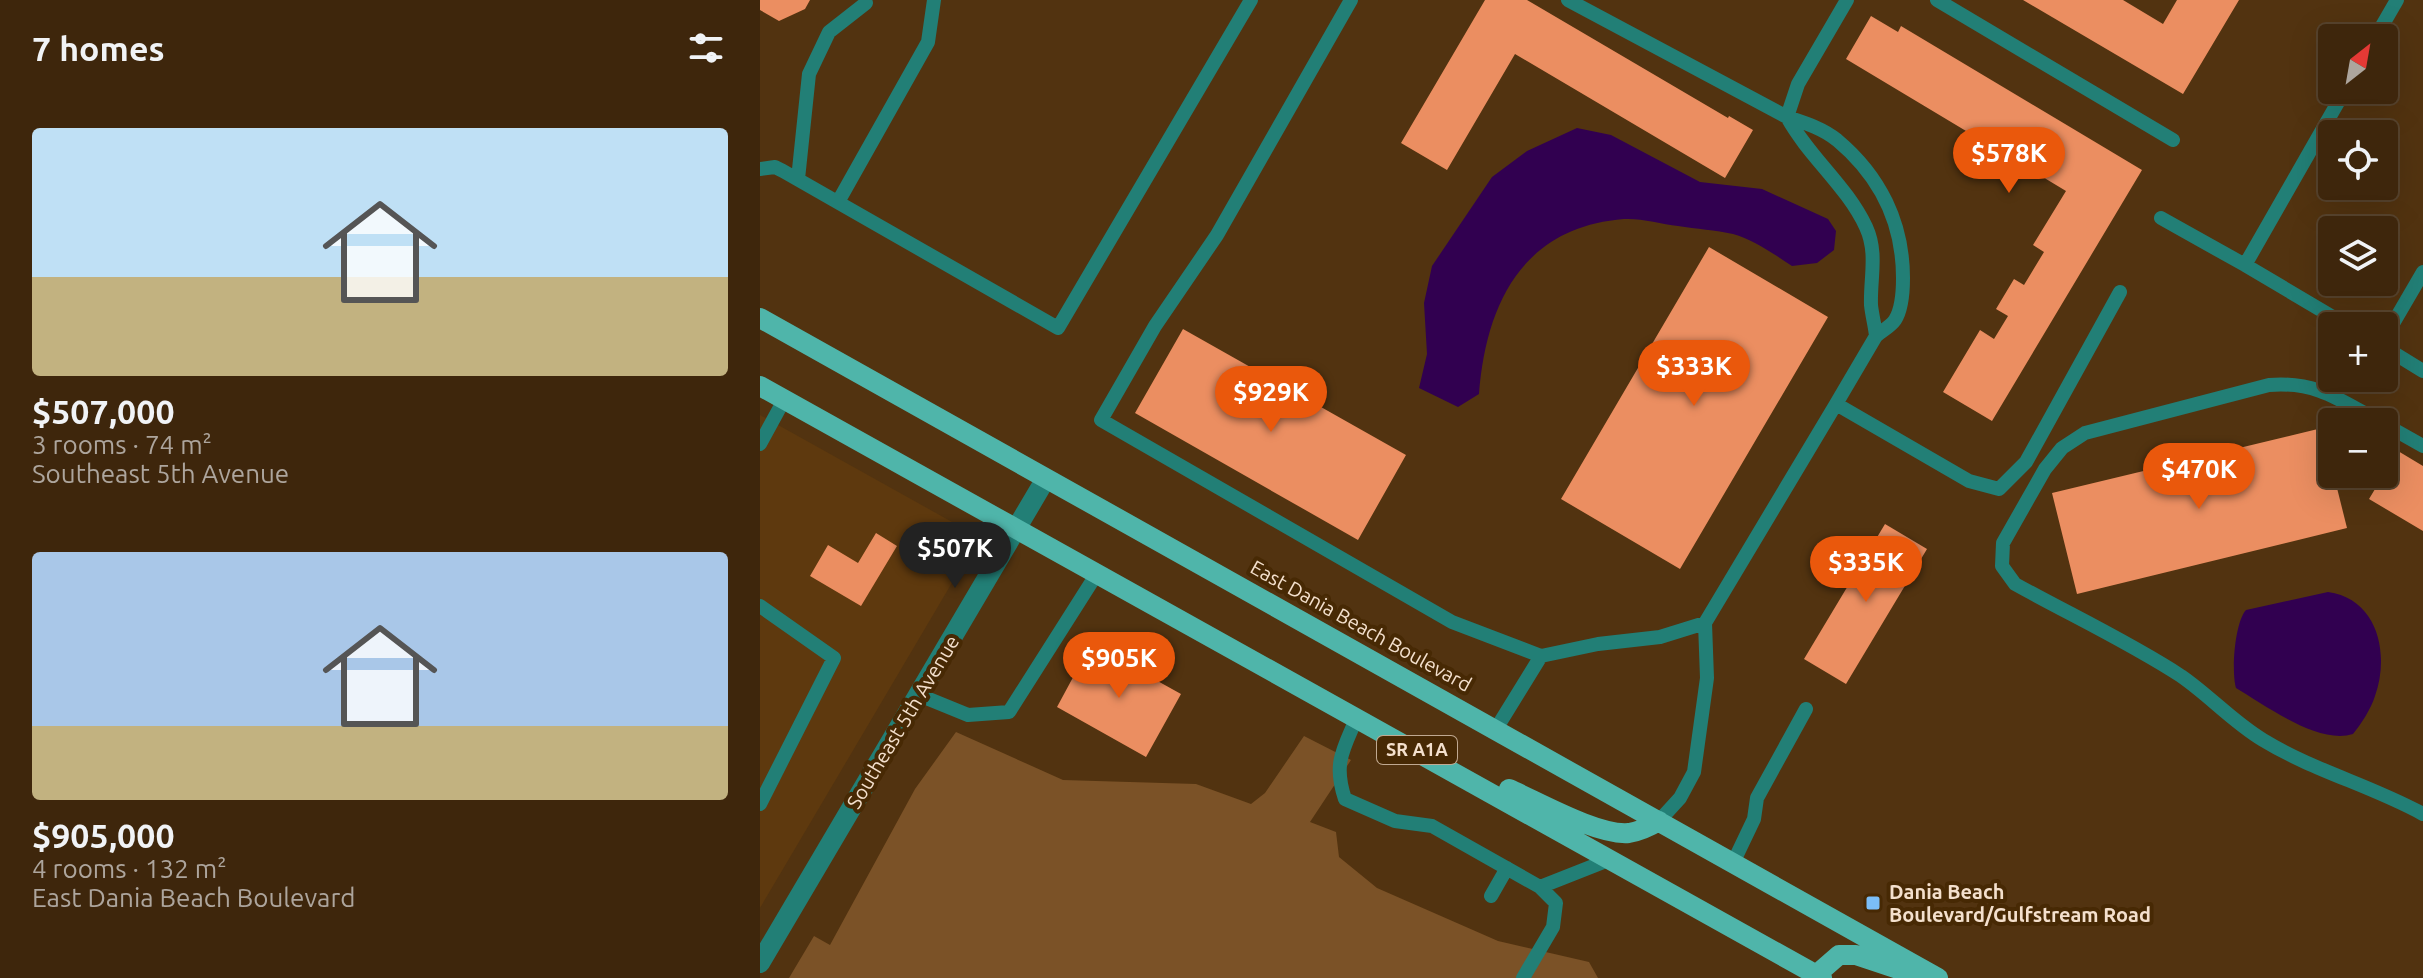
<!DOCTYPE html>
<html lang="en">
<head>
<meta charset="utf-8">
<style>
	body { margin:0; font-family:Ubuntu,sans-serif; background:#452e15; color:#f1f3f6; height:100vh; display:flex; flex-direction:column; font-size:30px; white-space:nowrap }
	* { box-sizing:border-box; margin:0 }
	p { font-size:26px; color:#ada59d }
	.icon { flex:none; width:44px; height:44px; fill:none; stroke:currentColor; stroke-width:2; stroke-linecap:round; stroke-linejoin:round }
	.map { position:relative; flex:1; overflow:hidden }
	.details { display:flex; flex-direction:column; background:#3e260c; width:760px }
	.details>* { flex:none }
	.needle { width:52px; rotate:31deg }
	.fabs { position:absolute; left:1558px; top:24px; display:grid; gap:16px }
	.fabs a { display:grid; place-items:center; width:80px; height:80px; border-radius:8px; background:#3e260c; box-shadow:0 8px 32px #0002,0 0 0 2px #57432d; font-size:40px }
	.price { position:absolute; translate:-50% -68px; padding:0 18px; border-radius:28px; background:#ea580c; color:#fff; font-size:26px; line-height:52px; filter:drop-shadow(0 2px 4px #0008) }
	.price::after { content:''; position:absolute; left:50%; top:48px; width:24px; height:18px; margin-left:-12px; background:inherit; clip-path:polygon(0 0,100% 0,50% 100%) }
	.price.on { background:#222; color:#fff }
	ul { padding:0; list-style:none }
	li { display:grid; align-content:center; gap:16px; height:424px; padding:0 32px }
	li span { display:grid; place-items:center; height:248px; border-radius:8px; color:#555 }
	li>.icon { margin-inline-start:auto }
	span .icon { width:144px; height:144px; fill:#fffc; stroke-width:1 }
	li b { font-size:34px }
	h2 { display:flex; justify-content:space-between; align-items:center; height:96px; padding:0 32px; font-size:34px }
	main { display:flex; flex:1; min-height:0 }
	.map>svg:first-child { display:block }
</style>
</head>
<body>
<main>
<section class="details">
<h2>7 homes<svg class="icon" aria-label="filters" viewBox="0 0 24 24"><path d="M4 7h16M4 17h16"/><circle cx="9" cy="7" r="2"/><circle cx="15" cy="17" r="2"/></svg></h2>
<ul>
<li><span style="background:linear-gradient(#bfe0f5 60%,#c2b280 0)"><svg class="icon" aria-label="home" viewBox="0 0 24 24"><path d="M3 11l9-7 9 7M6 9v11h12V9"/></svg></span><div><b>$507,000</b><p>3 rooms · 74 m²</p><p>Southeast 5th Avenue</p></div></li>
<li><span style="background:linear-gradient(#a9c7e8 70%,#c2b280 0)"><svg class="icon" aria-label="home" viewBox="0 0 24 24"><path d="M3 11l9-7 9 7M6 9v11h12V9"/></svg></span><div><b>$905,000</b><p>4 rooms · 132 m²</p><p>East Dania Beach Boulevard</p></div></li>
</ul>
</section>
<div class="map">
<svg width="1663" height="978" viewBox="0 0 1663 978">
	<rect width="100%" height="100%" fill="#523310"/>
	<path fill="#5e390e" d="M0 415 219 537 0 908Z"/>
	<path fill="#7b5227" d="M196 732 303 780 436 784 491 804 505 793 544 736 591 760 550 822 576 832 579 857 617 888 738 941 829 962 838 978H29L54 936 70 945 155 789Z"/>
	<path fill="#310050" d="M817 128 851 135 940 182 1002 189 1068 219 1076 231 1074 250 1057 263 1032 266C1014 254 994 240 973 234 956 230 936 229 918 226 901 224 881 218 864 219 763 227 726 303 719 394L698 407 659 388 667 354 664 303 672 266 732 177 767 151Z
		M1568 592C1618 599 1630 654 1615 696 1611 709 1601 724 1593 734 1558 745 1505 705 1476 688 1471 671 1475 622 1486 610Z"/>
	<path fill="#eb8e61" d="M0 0H50L45 9 19 21 0 10Z
		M725 0H767L968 118 969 116 993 130 965 178 755 54 687 170 641 143Z
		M1263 0H1363L1403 24 1417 0H1479L1423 94Z
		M1111 16 1138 32 1141 26 1382 170 1232 421 1183 392 1220 330 1234 339 1248 316 1236 309 1254 279 1264 285 1284 252 1273 245 1306 191 1086 59Z
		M949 247 1068 317 920 569 801 499Z
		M423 329 646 455 598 540 375 413Z
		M1562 428 1587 528 1317 594 1292 493Z
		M1638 451 1663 466V531L1609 499Z
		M1125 524 1167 549 1086 684 1044 659Z
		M116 533 137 546 101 606 50 576 68 545 98 563Z
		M331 644 421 694 386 757 297 707Z"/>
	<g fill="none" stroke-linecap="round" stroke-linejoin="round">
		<path stroke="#227f76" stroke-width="14" d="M591 0 457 235 395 326 341 420 692 622 781 656
			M808 0 1027 117C1045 123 1062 128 1077 140 1120 176 1143 223 1143 278 1143 291 1142 309 1135 320 1131 326 1122 331 1116 336 1115 326 1112 315 1111 305 1110 278 1118 253 1106 227 1087 186 1049 157 1027 117L1038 84 1087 0
			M1177 0 1413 140
			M1615 38 1637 0
			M1585 90 1485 265 1588 326
			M0 169 15 167 23 171 298 328 491 0
			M38 179 49 74 69 32 106 3
			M78 202 168 42 174 0
			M1401 218 1485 265
			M1116 336 1076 404 1209 481 1239 489 1266 462 1360 292
			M1624 339 1663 272
			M1624 347 1663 371
			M1620 422C1580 400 1557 381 1509 385L1325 433 1302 448 1285 469 1243 543 1242 566 1255 584C1309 614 1369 642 1421 676 1450 696 1473 722 1503 740 1554 771 1610 785 1663 814
			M1624 424 1663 446
			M0 444 24 400
			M0 606 74 658 0 804
			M159 695 208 715 249 712 336 575
			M597 717C583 750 573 763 585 799L635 821 672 826 780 887 796 903 793 927 763 978
			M736 729 781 656 838 644 900 637 945 623
			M899 821 920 798 934 772 947 678 945 623 1076 404
			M973 863 994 819 997 798 1046 709
			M780 887 851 859
			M731 896 747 868"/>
		<path stroke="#227f76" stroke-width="20" d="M0 963 285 480"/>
		<path stroke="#4fb5aa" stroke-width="20" d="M0 318 1178 978
			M0 386C353 586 710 778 1062 978
			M749 789C779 802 838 836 869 833 881 831 889 827 899 821
			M1056 975 1079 955H1096L1150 973"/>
	</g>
	<rect fill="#7bbef8" stroke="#472904" stroke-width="3" x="1105" y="895" width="16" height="16" rx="4"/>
	<g text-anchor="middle" stroke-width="8" stroke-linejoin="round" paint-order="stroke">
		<rect fill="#472904" stroke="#c0a991" stroke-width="2" x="617" y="736" width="80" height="28" rx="6"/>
		<g font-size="18" font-weight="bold" fill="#f4e0cd">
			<text x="657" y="756">SR A1A</text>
		</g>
		<g font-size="20" fill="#f4e0cd" stroke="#472904">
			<text transform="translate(601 626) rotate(29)" y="7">East Dania Beach Boulevard</text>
			<text transform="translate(143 722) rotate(-59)" y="7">Southeast 5th Avenue</text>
		</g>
		<g font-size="20" font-weight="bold" fill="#f4e0cd" stroke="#472904" text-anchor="start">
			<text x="1129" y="899">Dania Beach<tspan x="1129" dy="23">Boulevard/Gulfstream Road</tspan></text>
		</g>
	</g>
</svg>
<div class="fabs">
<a><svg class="needle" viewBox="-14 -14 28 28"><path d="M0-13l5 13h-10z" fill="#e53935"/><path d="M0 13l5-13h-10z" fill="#ada59d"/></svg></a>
<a><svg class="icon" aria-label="locate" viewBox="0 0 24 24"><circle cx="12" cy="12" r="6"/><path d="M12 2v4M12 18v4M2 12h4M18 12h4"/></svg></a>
<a><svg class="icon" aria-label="layers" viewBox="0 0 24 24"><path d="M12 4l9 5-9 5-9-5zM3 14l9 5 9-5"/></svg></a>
<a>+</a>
<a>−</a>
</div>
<b class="price" style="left:1249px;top:195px">$578K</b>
<b class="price" style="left:934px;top:408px">$333K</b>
<b class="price" style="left:511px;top:434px">$929K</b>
<b class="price" style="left:1439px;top:511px">$470K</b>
<b class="price on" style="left:195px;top:590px">$507K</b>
<b class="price" style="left:1106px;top:604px">$335K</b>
<b class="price" style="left:359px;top:700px">$905K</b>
</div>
</main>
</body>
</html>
